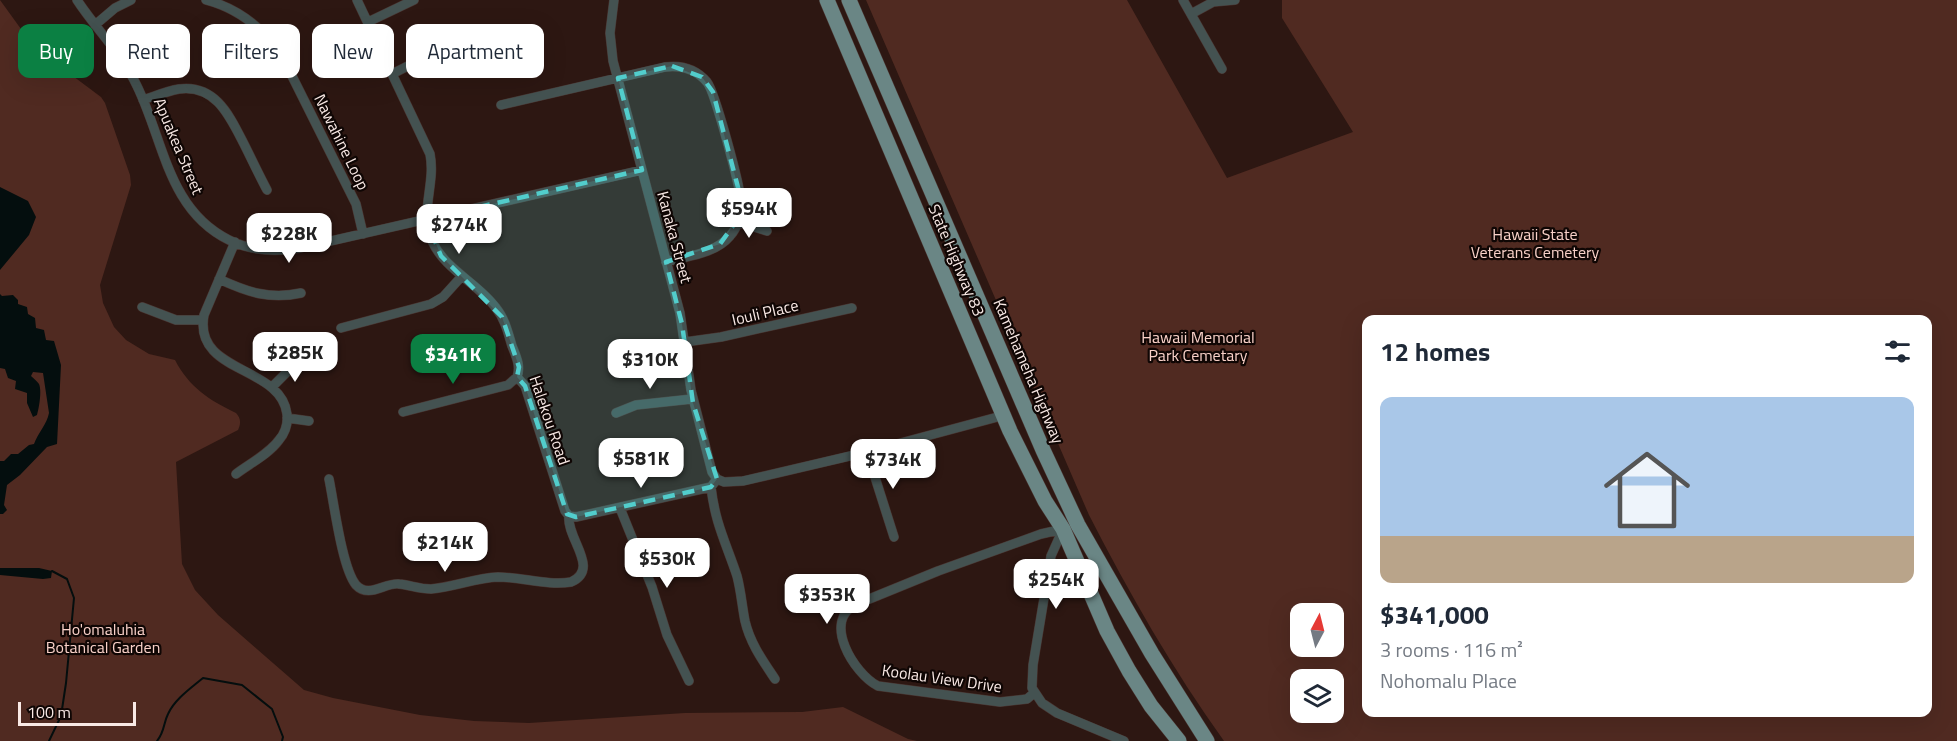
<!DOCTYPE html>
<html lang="en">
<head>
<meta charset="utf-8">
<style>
	body { margin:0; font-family:"Titillium Web",sans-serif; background:#f6f6f7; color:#1f2937; height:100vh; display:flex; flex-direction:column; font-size:22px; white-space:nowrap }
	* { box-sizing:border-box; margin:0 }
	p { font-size:20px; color:#747a83 }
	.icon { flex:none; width:33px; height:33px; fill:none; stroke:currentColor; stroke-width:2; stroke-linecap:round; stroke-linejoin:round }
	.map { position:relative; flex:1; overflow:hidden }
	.side { position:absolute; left:1362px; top:315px; width:570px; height:402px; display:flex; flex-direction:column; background:#fff; border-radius:12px; box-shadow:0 6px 24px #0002 }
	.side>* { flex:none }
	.guide { position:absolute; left:18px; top:24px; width:570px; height:54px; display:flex; gap:12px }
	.needle { width:39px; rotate:7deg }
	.tools { position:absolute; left:1290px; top:603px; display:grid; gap:12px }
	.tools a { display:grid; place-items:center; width:54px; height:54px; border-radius:12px; background:#fff; box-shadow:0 6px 24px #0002; font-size:30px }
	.scale { position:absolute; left:18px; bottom:15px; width:118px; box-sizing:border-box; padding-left:6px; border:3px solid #f9e9e5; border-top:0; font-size:16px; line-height:21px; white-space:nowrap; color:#f9e9e5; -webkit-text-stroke:4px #0f0604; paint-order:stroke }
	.price { position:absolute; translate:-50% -51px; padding:0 14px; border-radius:12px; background:#fff; color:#222; font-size:20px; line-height:39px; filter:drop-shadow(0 2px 3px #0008) }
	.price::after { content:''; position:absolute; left:50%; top:36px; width:18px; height:14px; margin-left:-9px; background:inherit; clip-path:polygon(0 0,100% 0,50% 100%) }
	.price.on { background:#0b8043; color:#fff }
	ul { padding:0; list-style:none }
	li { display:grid; align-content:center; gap:12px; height:318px; padding:0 18px }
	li+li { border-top:2px solid #e0e1e3 }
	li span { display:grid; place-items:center; height:186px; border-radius:12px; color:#555 }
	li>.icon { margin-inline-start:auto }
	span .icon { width:108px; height:108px; fill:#fffc; stroke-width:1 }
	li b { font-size:26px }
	h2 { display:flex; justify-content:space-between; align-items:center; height:72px; padding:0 18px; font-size:26px }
	.tag { padding:0 21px; border-radius:12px; background:#fff; box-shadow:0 6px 24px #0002; font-size:21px; line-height:54px }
	.tag.on { background:#0b8043; color:#fff }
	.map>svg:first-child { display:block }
</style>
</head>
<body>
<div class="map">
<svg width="1957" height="741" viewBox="0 0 1957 741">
	<rect width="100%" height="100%" fill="#2d1712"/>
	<path fill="#502a21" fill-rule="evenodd" d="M0 0 34 47 101 97 105 103 130 175 131 185 100 285 103 303 114 327 126 340 149 354 175 360C189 387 209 400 236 413 241 418 241 424 238 430L176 462 182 564 195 590 218 615 304 690 333 698 420 715 474 721 529 723 685 713 802 712 843 707 908 739 917 741H0Z
		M866 0H1127L1227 178 1353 132 1282 18V0H1957V741H1224C1173 670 1129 593 1089 515ZM1366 320H1928V712H1366ZM1300 614H1334V646H1300ZM1300 680H1334V712H1300Z"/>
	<path fill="#040e0e" d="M0 187 28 201 36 217 29 235 0 270Z
		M0 294 2 296 13 295 18 300V304L27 307 28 314 35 318 36 328 44 330 46 340 54 341 61 365 57 444 47 447 20 475 7 485 4 505 7 510 3 514H0V461H4L11 454H18L29 445 34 444C38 433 47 424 49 413L43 373 33 372 31 376C34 379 37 381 39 384 42 391 39 408 37 415L33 417 27 403V393L15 389 16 381 8 378 5 369 0 368Z
		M0 568H39L52 571 51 578 43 579 0 575Z"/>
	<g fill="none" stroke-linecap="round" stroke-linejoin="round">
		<path stroke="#040e0e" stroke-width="2" d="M49 741 61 716 66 683 74 598 67 579 52 571
			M157 741C165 731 163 724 168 714 175 699 191 688 203 678L242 685 272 709 283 737 282 741"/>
		<defs>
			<path id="street" d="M77 0C96 29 122 54 137 86 164 141 168 210 229 240 251 251 276 252 300 248L642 170
				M206 0C237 8 261 27 280 52L356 204 363 234
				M357 0 430 154C436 184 419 212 432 241 445 270 478 283 496 308 505 319 508 333 512 346 516 356 521 366 517 377L525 386 565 511 569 516 576 517 711 487 717 479
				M614 0 610 33 613 61 680 313 691 390 712 472 717 479
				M1183 0 1222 69
				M1191 14 1213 2 1235 0
				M368 22 414 0
				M95 25 115 8 131 0
				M392 74 473 33
				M143 100C155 96 167 91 179 89 216 84 230 117 244 144 252 160 259 175 267 190
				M501 105 665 67C681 65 696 69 707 82 715 92 740 185 741 202 742 214 738 227 730 236 715 254 687 256 666 262
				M738 222 767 231
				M235 242 204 315C193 374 281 365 287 414 288 423 285 433 279 440 269 454 249 464 236 474
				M219 279C247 292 270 300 301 293
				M142 307 176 320H203
				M341 328 431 304 443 297 462 276
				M685 342 721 337 852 308
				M272 387 287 372 305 361
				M403 412 508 385 517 377
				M616 413 636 405 692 399
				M287 418 309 421
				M867 452 894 537
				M329 479C334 503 342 568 356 585 369 599 385 582 399 584 410 585 419 589 431 589 454 587 475 578 498 577 522 577 548 586 571 582 601 569 566 538 569 516
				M717 479 724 482 743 481 867 452 1005 415
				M711 487C715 523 726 543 737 576 741 591 742 606 745 621 750 643 763 661 775 679
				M620 508 652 587 667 635 689 681
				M1063 529 1051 556 1033 665 1032 688 1042 703 1057 713 1124 741
				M1034 693 1027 699 1000 702 878 686C854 674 821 620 857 604L938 571 1041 534 1063 529"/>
			<path id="primary" d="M827 0 1010 431 1045 501 1063 529 1107 631 1129 671 1151 706 1179 741
				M849 0 1043 450 1078 525 1152 654 1207 741"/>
		</defs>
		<use href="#street" stroke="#4a3430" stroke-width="10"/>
		<use href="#primary" stroke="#4a3430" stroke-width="16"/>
		<use href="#street" stroke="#445251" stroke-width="9"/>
		<use href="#primary" stroke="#6a8685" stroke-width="15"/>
	</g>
	<path fill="#52cdcc" fill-opacity="0.2" stroke="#52cdcc" stroke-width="4.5" stroke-dasharray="12 8" stroke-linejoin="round" d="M672 66 702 77 713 92 740 195V216L720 244 666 262 682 324 693 403 717 479 711 487 576 517 567 514 525 386 517 377 519 367 502 317 441 256 426 219 642 170 618 78Z"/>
	<g text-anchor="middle" stroke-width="4.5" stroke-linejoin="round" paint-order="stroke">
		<g font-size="16" fill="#f9e9e5" stroke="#0f0604">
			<text transform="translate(342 142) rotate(64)" y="6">Nawahine Loop</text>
			<text transform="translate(179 146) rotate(67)" y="6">Apuakea Street</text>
			<text transform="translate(675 237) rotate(75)" y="6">Kanaka Street</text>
			<text transform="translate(957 260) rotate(67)" y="6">State Highway 83</text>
			<text transform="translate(765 312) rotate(-13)" y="6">Iouli Place</text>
			<text transform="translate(1029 371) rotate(67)" y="6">Kamehameha Highway</text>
			<text transform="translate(550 420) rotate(71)" y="6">Halekou Road</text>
			<text transform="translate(942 678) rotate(8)" y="6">Koolau View Drive</text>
		</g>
		<g font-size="16" fill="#f9d1c8" stroke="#0f0604">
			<text x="1535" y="240">Hawaii State<tspan x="1535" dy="18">Veterans Cemetery</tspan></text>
			<text x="1198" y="343">Hawaii Memorial<tspan x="1198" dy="18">Park Cemetary</tspan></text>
			<text x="103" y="635">Ho'omaluhia<tspan x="103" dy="18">Botanical Garden</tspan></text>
		</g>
	</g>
</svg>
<div class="tools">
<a><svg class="needle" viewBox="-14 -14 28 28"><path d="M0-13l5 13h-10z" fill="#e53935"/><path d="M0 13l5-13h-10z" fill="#747a83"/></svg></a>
<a><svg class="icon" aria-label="layers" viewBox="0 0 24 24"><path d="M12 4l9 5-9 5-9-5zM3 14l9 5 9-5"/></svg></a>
</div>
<div class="scale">100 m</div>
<b class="price" style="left:749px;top:239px">$594K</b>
<b class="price" style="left:459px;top:255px">$274K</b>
<b class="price" style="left:289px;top:264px">$228K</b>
<b class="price" style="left:295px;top:383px">$285K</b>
<b class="price on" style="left:453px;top:385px">$341K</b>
<b class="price" style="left:650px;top:390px">$310K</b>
<b class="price" style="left:641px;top:489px">$581K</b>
<b class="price" style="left:893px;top:490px">$734K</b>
<b class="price" style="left:445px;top:573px">$214K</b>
<b class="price" style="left:667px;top:589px">$530K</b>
<b class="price" style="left:1056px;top:610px">$254K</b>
<b class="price" style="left:827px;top:625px">$353K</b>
<div class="guide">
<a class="tag on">Buy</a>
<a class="tag">Rent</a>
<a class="tag">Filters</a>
<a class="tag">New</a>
<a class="tag">Apartment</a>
</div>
<section class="side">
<h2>12 homes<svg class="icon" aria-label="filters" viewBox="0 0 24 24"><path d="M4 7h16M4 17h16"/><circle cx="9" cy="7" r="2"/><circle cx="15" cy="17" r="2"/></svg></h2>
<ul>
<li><span style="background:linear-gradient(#a9c7e8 75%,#b9a48a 0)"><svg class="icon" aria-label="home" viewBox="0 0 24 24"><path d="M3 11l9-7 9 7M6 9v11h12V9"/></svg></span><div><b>$341,000</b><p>3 rooms · 116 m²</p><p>Nohomalu Place</p></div></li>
</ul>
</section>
</div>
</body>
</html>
